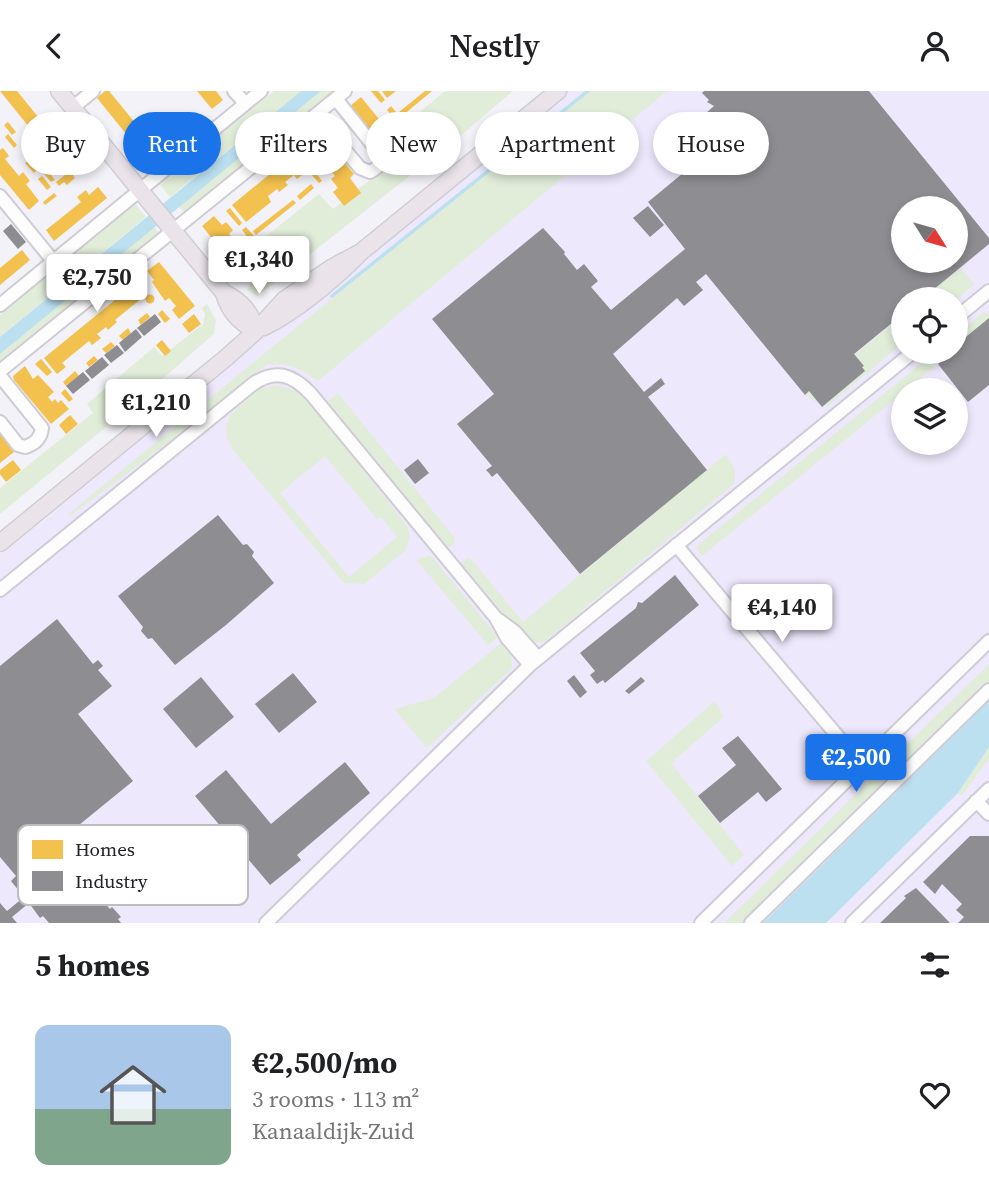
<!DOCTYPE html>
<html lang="en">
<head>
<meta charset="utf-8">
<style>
	body { margin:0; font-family:"Source Serif 4",serif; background:#f2f2f2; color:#202124; height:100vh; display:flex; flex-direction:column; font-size:26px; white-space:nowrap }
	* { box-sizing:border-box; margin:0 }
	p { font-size:23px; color:#757577 }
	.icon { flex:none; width:38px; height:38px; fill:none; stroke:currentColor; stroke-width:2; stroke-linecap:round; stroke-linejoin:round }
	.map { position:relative; height:832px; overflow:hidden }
	.side { display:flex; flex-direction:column; background:#fff; flex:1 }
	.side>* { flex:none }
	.banner { position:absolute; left:21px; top:21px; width:948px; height:63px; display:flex; gap:14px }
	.needle { width:46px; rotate:127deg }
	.fabs { position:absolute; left:891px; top:105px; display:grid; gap:14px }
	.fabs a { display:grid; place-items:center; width:77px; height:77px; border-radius:50%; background:#fff; box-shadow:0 4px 10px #0003; font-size:35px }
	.price { position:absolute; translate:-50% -60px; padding:0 16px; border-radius:7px; background:#fff; color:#222; font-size:23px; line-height:46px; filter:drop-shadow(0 2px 4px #0008) }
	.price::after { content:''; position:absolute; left:50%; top:42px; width:21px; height:16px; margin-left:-10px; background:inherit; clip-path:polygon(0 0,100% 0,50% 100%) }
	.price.on { background:#1a73e8; color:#fff }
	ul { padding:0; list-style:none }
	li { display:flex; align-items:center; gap:21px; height:175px; padding:0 35px }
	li+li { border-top:2px solid #e0e0e0 }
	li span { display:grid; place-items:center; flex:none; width:196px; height:140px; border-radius:14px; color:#555 }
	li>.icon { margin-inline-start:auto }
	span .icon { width:84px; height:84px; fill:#fffc; stroke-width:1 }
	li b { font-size:30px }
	h2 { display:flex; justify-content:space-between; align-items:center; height:84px; padding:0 35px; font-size:30px }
	.chip { padding:0 24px; border-radius:32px; background:#fff; box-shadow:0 4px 10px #0003; font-size:24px; line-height:63px }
	.chip.on { background:#1a73e8; color:#fff }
	header { display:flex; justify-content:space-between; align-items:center; height:91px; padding:0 35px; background:#fff; font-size:32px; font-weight:600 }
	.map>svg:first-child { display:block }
</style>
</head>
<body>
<header><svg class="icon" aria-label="back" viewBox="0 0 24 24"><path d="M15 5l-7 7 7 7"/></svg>Nestly<svg class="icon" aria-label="person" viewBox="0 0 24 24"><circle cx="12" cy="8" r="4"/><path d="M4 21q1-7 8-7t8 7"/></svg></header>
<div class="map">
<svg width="989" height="832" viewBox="0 0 989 832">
	<rect width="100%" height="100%" fill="#f3f2f8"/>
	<path fill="#eee8fc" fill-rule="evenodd" d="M563 0H989V832H0V463L48 426 267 234ZM903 117H956V170H903ZM903 208H956V261H903ZM903 299H956V352H903Z"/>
	<path fill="#e1edd9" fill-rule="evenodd" d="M274 0H301L170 106 160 94Z
		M321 0H339L187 124 179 116Z
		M445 0H513L459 46 262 201 257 205 247 199 249 195 280 165 265 146 319 103 333 118 423 47 409 30Z
		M586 0H667L318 290C301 278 286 270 266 274L172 349 70 425 68 423Z
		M136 114 146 126 0 246V224L127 118Z
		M154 136 160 143 0 277V263Z
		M960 177 975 193 956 209 922 208Z
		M207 213 216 229 214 243 129 317 0 423V397L93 322 87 313 154 256 162 265 203 233 205 223 202 217Z
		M984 221 989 223V231L956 260V244Z
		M903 224V252L828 315 812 309 805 304Z
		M929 266 937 274 906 299H903V302L702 465 696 456 704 449Z
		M277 294 298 300 308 309 408 436 410 447 405 460 364 493 344 492 233 359 227 347 226 335 231 323 259 298ZM325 365 377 428 381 426 397 446 349 486 280 402Z
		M338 302 454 446V452L448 457 327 311Z
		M726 363 735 378V392L544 551H531L520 542 461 472 468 467 472 469 523 531Z
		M431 465 498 546 488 554 417 470 423 466Z
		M501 552 511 562 512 577 427 657 394 618 434 607Z
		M989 573V593L745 832H724Z
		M715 610 724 626 671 672 744 764 732 775 646 670Z
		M989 656V669C978 680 972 693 961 705L958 702Z"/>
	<path fill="#bce0f0" d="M301 0H321L0 263V246Z
		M989 610V656L958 702 826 832H763Z"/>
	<path fill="#f2c14e" d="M0 0H17L39 27 29 36Z
		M105 0H109L159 61 148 70 97 7Z
		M197 0H216L223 9 212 18Z
		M371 0H378L385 9 381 12Z
		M382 0H396L387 7Z
		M425 0H432L402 25 399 21Z
		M361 6 396 49 403 43 416 57 400 70 389 55 384 59 349 16Z
		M391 15 400 26 396 29 387 19Z
		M43 29 77 71 67 79 63 74 58 78 48 67 53 62 32 37Z
		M8 31 16 41 12 44 4 34Z
		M318 40 354 83 350 87 361 102 344 115 333 101 338 97 331 88 335 85 307 50Z
		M8 43 17 54 14 57 5 46Z
		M3 57 9 65 5 68 19 85 23 81 30 90 26 93 39 110 29 119 0 84V59Z
		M30 58 40 70 36 73 26 61Z
		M299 61 308 72 304 75 295 65Z
		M293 64 306 81 297 88 294 84 285 91 288 94 279 101 277 98 268 105 271 111 246 131 232 114Z
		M29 69 37 79 34 82 25 72Z
		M44 75 55 89 51 91 40 78Z
		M314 79 322 90 319 92 310 82Z
		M70 80 75 87 67 94 64 91 59 95 56 91Z
		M42 85 51 96 47 99 38 88Z
		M311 93 314 97 300 109 297 105Z
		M98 96 107 107 54 150 46 139 81 111 77 106 86 99 89 104Z
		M54 102 57 105 45 114 43 111Z
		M293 109 296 112 256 144 253 140Z
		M230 117 242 132 239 135 226 120Z
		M214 125 222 134 226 131 233 139 229 143 236 151 243 160 246 157 266 179 254 189 243 175 238 179 202 135Z
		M246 136 254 145 250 149 242 139Z
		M22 159 30 169 0 194V177Z
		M159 171 195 215 179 228 172 219 176 215 169 207 165 210 152 191 154 189 147 180Z
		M132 195 142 207 115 229 117 231 108 239 106 236 97 243 101 247 92 254 89 250 62 272 66 276 57 283 44 267Z
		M145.5 208a4.5 4.5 0 1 1 9 0a4.5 4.5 0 1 1-9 0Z
		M162 219 170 228 165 232 158 223Z
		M147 222 150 226 141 234 138 229Z
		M194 223 201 233 189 242 182 233Z
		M128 237 131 242 123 249 119 245Z
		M162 249 171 260 165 265 156 254Z
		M111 251 115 255 106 262 102 258Z
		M94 265 98 269 89 276 86 272Z
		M41 268 52 281 47 285 35 273Z
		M25 275 33 288 38 284 54 301 48 306 52 311 55 308 58 312 61 309 69 318 51 333 14 289 13 285Z
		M75 280 79 285 66 295 63 291Z
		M65 298 73 308 69 311 61 302Z
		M70 324 78 333 66 343 59 334Z
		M0 343 14 361 0 372Z
		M13 369 21 379 6 391 0 383V379Z"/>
	<path fill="#8d8d92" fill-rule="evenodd" d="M704 0H869L989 147V153L922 208H903V223L854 263 864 275 862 276 865 280 822 316 809 300 805 304 706 183 696 191 703 199 684 215 677 207 613 263 644 301 661 287 665 293 648 306 707 379 580 483 497 382 492 386 489 382 486 379 492 375 457 333 494 303 432 228 543 137 565 161 564 163 577 179 584 173 598 190 591 196 611 219 685 158 648 111 734 40 719 22 712 28 706 22 714 15 707 11 709 9 702 2ZM903 117H956V170H903Z
		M648 115 664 134 650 146 633 127Z
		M11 133 26 151 18 158 3 140Z
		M155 223 161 231 144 245 137 237Z
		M989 227V294L968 311 938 273 951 263 949 261H956V254Z
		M136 238 142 246 125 261 119 252Z
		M117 254 124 262 111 272 104 264Z
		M102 266 109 274 92 288 85 280Z
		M83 281 90 289 73 303 66 295Z
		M418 368 429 382 415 393 404 379Z
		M218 424 243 454 247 453 254 461 252 465 274 492 226 534 175 574 152 547 148 548 141 540 143 536 118 505Z
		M675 484 699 514 605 592 603 589 597 593 590 584 595 580 580 562 636 517 638 511 642 512Z
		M57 528 93 573 98 569 103 575 98 579 112 595 78 623 133 690 30 774 50 798 56 793 60 797 72 787 74 789 82 783 94 798 96 796 105 806 102 809 110 818 112 816 121 826 118 828 121 832H49L43 825 40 827 29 812 12 826 17 832H0V812L7 820 24 806 11 790 16 785 0 766V575Z
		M293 582 317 611 279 642 255 613Z
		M574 584 587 601 580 607 567 590Z
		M201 586 234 626 196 657 163 618Z
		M641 586 645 590 629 603 625 600Z
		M738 645 782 698 766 711 758 701 720 732 698 705 736 674 722 657Z
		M345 671 370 702 297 764 301 769 270 794 195 705 226 679 271 733Z
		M970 745H989V832H958L964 826 956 819 962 813 942 793 935 803 923 791Z
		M916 797 950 832H880L906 807 904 805Z"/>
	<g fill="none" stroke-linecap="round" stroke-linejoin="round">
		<path stroke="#bce0f0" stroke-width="3.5" d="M332 205 588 0"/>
		<defs>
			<path id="minor" d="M234 0 245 12
				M72 17 93 0
				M316 24 360 77 370 81C379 76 381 74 380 63L336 8
				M0 105 54 171
				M0 214 261 0
				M956 227 989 200
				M0 280 345 0
				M0 285 42 337C41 347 35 353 25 356L18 354 0 331
				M676 454 862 674
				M0 499 253 293C276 277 293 284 311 303L496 527 507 547 530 574
				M499 529 515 541 538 567
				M976 710 989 723
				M266 832 530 574 913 261
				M701 832 989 550
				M751 832 989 599
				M852 832 989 698"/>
			<path id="major" d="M59 0 224 202C242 210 251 222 256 240
				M224 202C229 220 239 231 256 240
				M264 236C301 217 332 190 361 161L558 0
				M0 452 227 266 256 240 284 209 333 176 361 161"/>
		</defs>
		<use href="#minor" stroke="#cfccd4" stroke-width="16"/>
		<use href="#major" stroke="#cfced2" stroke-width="19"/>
		<use href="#minor" stroke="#fdfdfe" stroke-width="12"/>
		<use href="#major" stroke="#eae4ea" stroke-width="16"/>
	</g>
	<rect x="18" y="734" width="230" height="80" rx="10" fill="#fff" stroke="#bdbcbf" stroke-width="2"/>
	<rect x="32" y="749" width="31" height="19" fill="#f2c14e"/>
	<rect x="32" y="780" width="31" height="20" fill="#8d8d92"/>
	<g font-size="19" fill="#232029">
		<text x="75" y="765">Homes</text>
		<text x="75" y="797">Industry</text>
	</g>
</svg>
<div class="fabs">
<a><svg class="needle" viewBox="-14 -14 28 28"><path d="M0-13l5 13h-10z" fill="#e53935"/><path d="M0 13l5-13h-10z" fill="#757577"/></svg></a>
<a><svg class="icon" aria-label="locate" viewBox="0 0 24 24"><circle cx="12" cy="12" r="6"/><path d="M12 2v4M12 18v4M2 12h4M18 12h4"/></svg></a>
<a><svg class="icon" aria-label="layers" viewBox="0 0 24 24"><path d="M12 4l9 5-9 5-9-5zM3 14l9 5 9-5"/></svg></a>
</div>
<b class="price" style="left:259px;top:205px">€1,340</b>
<b class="price" style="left:97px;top:223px">€2,750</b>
<b class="price" style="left:156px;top:348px">€1,210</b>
<b class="price" style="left:782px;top:553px">€4,140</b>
<b class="price on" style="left:856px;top:703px">€2,500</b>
<div class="banner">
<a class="chip">Buy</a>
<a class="chip on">Rent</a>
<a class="chip">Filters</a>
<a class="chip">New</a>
<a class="chip">Apartment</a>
<a class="chip">House</a>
</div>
</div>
<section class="side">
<h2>5 homes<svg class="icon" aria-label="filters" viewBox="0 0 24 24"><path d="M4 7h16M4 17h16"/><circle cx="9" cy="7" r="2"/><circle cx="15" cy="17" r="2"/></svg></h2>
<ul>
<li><span style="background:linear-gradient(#a9c7e8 60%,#7fa58c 0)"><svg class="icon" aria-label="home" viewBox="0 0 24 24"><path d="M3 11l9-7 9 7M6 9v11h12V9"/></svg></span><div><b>€2,500/mo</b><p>3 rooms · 113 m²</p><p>Kanaaldijk-Zuid</p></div><svg class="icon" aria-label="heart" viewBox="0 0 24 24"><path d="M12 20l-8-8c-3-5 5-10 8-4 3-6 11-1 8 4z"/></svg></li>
</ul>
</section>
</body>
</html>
